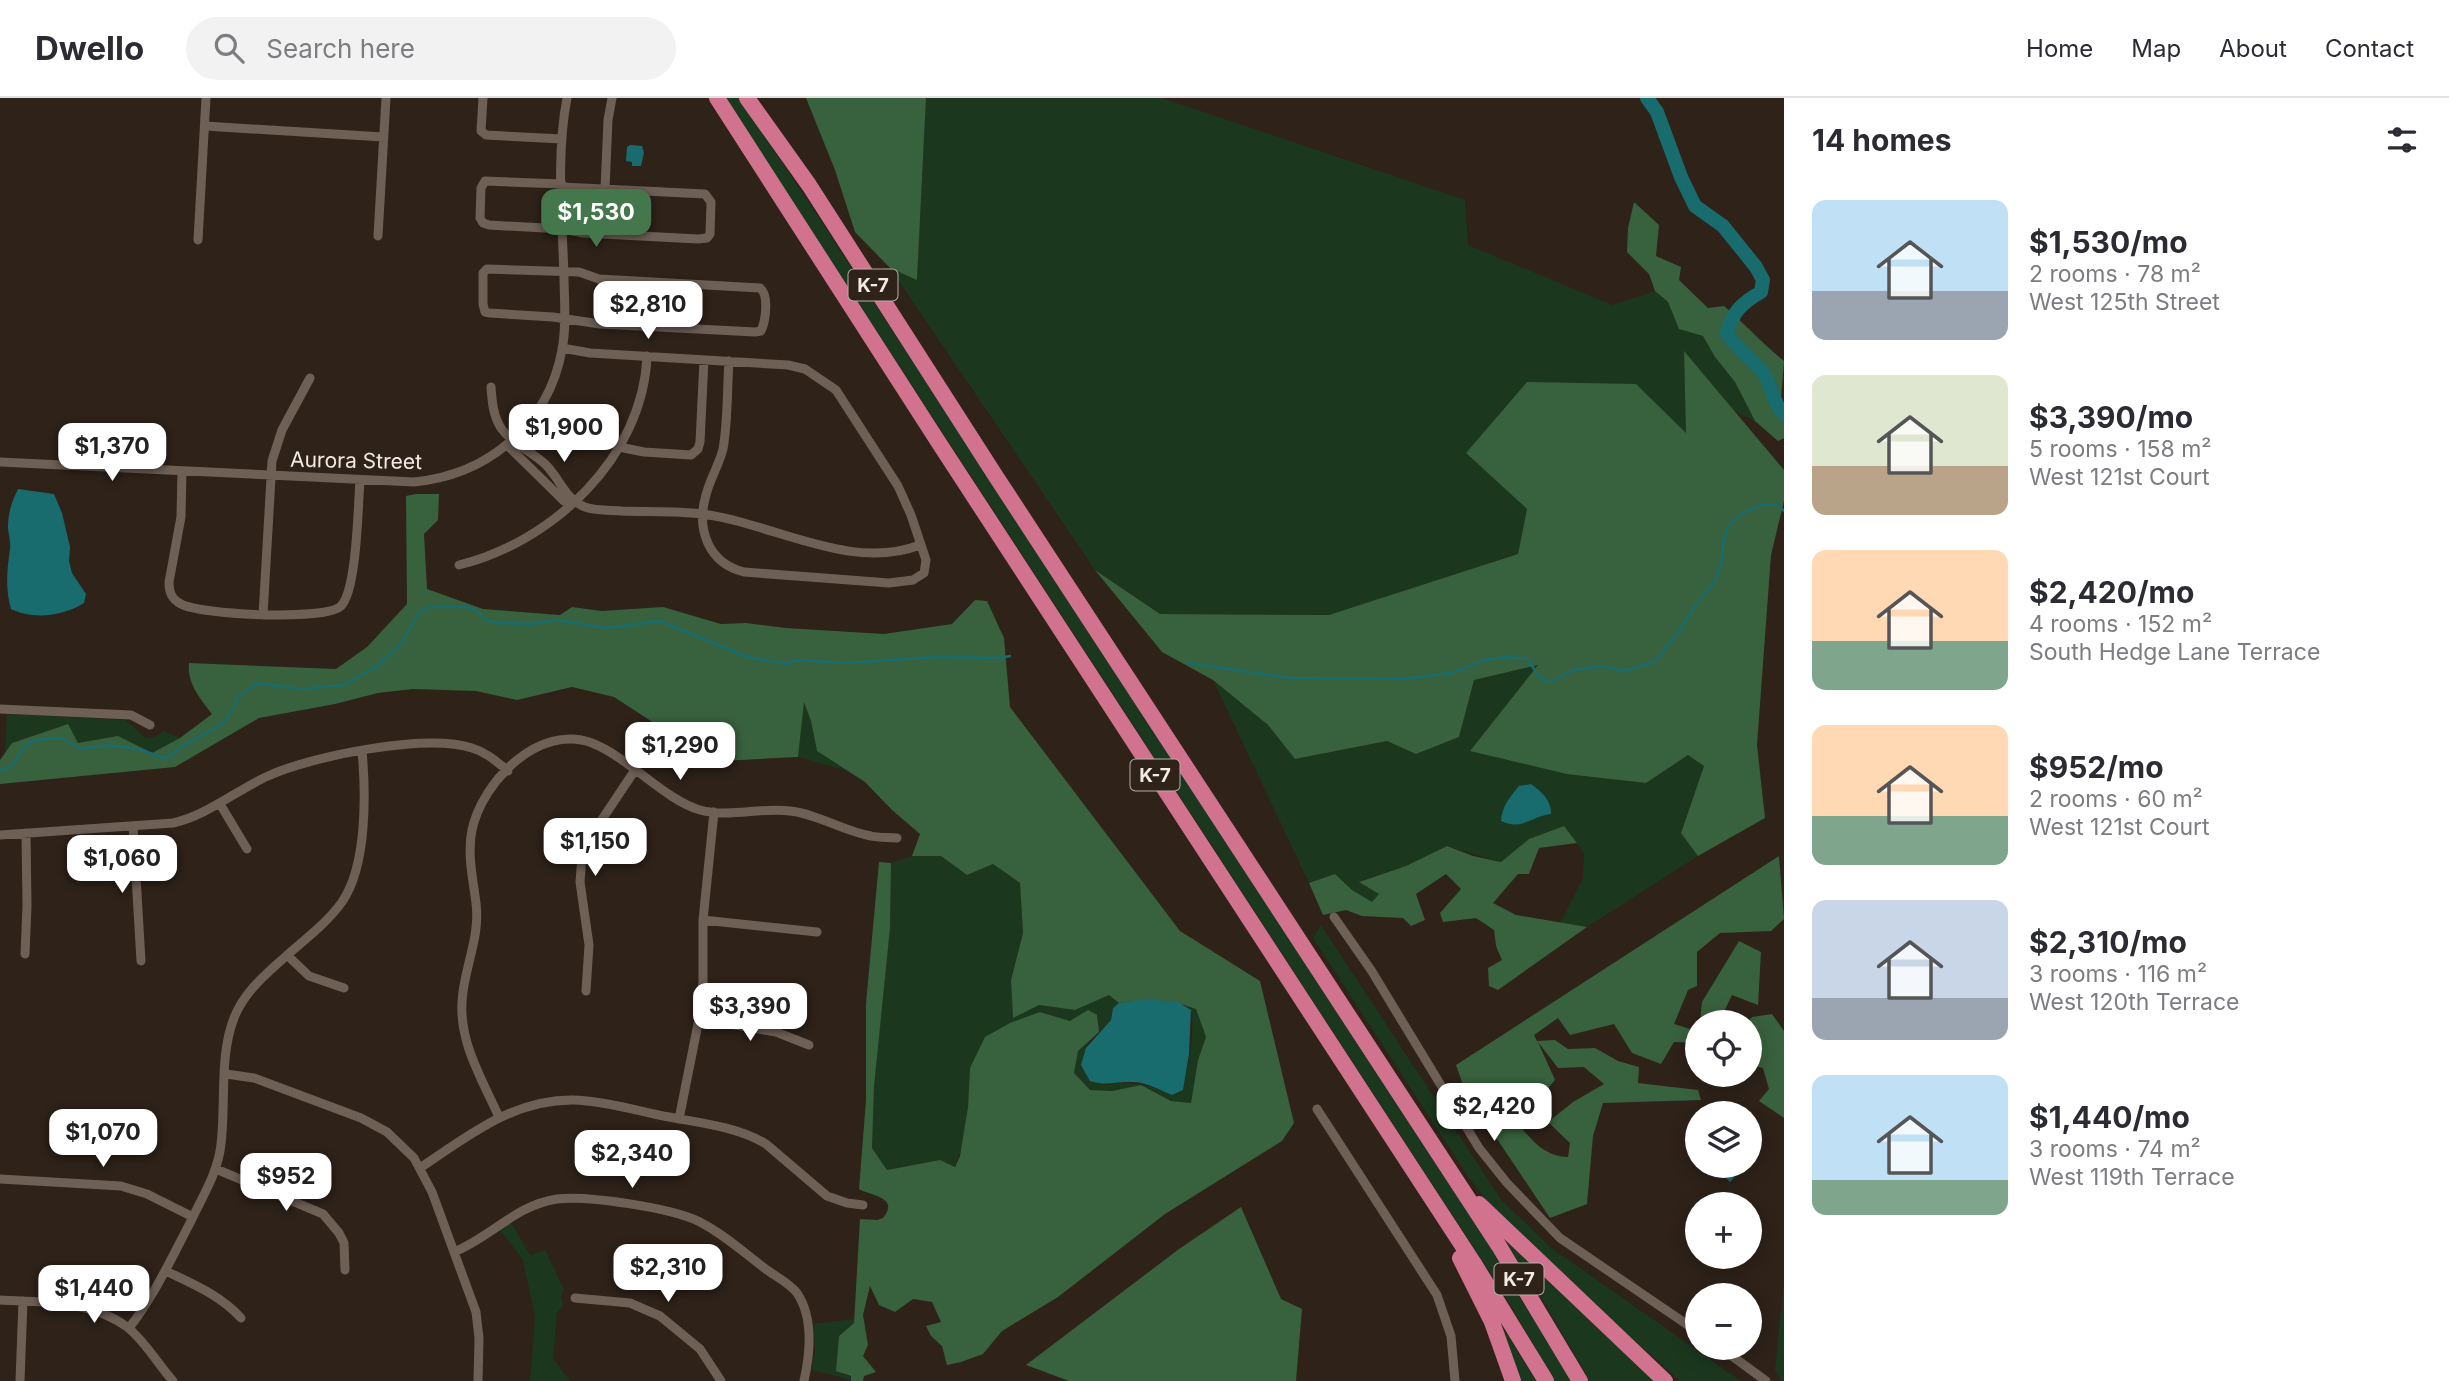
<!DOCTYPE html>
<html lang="en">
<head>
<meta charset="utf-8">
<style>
	body { margin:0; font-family:Inter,sans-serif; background:#f2f2f3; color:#2b2b33; height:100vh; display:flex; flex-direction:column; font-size:26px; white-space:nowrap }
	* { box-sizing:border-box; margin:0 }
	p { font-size:23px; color:#7c7c81 }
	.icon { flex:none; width:38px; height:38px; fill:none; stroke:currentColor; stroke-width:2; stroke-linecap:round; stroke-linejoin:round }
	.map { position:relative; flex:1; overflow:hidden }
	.drawer { display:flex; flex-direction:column; background:#fff; width:665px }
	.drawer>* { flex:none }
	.buttons { position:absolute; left:1685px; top:912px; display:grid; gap:14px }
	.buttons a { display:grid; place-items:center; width:77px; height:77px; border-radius:50%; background:#fff; box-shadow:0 4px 18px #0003; font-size:35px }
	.price { position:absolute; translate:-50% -60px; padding:0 16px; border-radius:14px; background:#fff; color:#222; font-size:23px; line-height:46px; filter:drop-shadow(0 2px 4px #0008) }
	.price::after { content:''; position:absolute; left:50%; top:42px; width:21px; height:16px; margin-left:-10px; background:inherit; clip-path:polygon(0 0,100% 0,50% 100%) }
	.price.selected { background:#44774b; color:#fff }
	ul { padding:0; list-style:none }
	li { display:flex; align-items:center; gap:21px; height:175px; padding:0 28px }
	li span { display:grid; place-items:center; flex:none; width:196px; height:140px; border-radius:14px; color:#555 }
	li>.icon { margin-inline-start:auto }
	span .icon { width:84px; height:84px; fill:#fffc; stroke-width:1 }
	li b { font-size:30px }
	h2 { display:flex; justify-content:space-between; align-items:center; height:84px; padding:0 28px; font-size:30px }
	header { display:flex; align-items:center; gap:42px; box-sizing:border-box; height:98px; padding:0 35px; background:#fff; border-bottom:2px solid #e1e1e2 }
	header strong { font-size:33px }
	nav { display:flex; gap:38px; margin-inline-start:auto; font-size:24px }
	.search { width:490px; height:63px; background:#f2f2f3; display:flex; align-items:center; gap:18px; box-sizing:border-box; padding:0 24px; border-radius:38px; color:#7c7c81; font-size:26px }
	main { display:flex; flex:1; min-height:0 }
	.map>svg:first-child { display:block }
</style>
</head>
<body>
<header>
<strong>Dwello</strong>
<div class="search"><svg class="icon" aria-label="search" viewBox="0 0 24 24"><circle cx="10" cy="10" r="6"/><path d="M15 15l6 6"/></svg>Search here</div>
<nav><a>Home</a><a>Map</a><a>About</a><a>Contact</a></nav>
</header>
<main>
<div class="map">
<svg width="1784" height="1283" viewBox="0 0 1784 1283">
	<rect width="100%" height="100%" fill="#2e2219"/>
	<path fill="#1b381f" d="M725 0H739L811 108 1494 1155 1572 1283H1555L1502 1193Z
		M926 0H1162L1465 102 1468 147 1612 207 1655 193 1668 204 1679 231 1703 238 1715 259 1735 284 1755 323 1733 312 1684 254 1687 336 1466 355 1527 411 1518 456 1414 491 1328 517 1160 516 1095 472 890 170 917 181Z
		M1539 566 1470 653 1646 685 1688 657 1704 668 1681 734 1698 758 1587 829 1560 825 1583 780 1584 755 1564 728 1529 741 1501 764 1447 748 1406 768 1360 783 1379 796 1372 805 1352 792 1335 776 1309 785 1213 582 1268 627 1295 661 1387 643 1416 656 1459 639 1474 582Z
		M803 602 811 623 817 653 848 673 798 659Z
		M7 616 125 622 146 640 156 639 163 633 180 640 152 655 118 639 78 645 67 626 12 645 5 655Z
		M912 758H941L967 777 993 766 1020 785 1023 835 1011 882 1013 919 1039 907 1076 912 1109 896 1119 905 1113 910 1111 922 1099 934 1097 917 1070 923 1040 914 970 970C968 1002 969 1041 954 1069L940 1062 887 1072 872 1050 874 989 890 830 891 765Z
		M1321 827 1502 1103 1554 1152 1741 1283H1680L1509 1130 1469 1080 1313 840Z
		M1178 904 1196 911 1206 939 1198 962 1191 1005 1172 1003 1141 987 1112 993H1090L1074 975 1078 953 1092 941 1086 950 1106 987C1134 983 1146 985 1172 997L1183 992C1187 970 1196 934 1191 912Z
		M511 1124 530 1157 545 1152 564 1191 561 1199 563 1208 557 1215 553 1260 570 1283H530L535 1219 523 1162 500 1132Z
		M1502 1139H1505L1658 1283H1590L1537 1192Z
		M1784 1185V1283H1781L1775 1272Z
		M855 1221 854 1225 839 1238 836 1272 851 1279V1282L812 1272 815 1254 814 1226Z
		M1499 1230 1506 1234 1536 1283H1517Z"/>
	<path fill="#38613d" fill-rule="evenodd" d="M806 0H926L917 182 890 170 855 134 835 72Z
		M1634 104 1659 127 1656 158 1681 169 1679 182 1708 210 1724 208C1745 226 1763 246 1784 263L1781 301 1784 313V340L1778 343 1755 323 1735 284 1715 259 1703 238 1679 231 1668 204 1655 193 1649 176 1627 154 1628 130Z
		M1684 253 1784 372V403L1771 457 1757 647 1765 720 1698 758 1681 735 1704 668 1688 657 1646 685 1567 676 1470 653 1538 567 1474 582 1459 639 1416 656 1387 643 1295 661 1268 627 1213 582 1162 554 1095 472 1160 516 1329 517 1518 456 1527 411 1466 355 1527 284 1636 286 1686 335Z
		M416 396H439L438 422 424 436 427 491 483 511 560 517 572 509 602 513 663 509 721 526 746 525 786 530 884 536 952 526 975 502 987 503 1004 540 1010 609 1180 833 1260 883 1294 1025 1282 1043 1165 1116 1058 1199 1002 1233 983 1256 961 1264 947 1267 942 1248 931 1238 926 1228 941 1224 932 1204 913 1201 895 1214 879 1207 870 1188 863 1217 868 1247 863 1258 876 1274 864 1278 863 1283H851V1278L836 1273 839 1238 854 1225 860 1121 877 1122 883 1120C900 1099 871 1098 859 1091L866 1002V905L879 764 891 765 890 830 874 989 872 1050 887 1072 940 1062 955 1069 960 1058 968 1009 970 970 985 939 1010 925 1040 914 1070 923 1088 912 1097 917 1099 934 1078 953 1074 975 1090 992 1112 993 1141 987 1171 1003 1191 1005 1198 962 1206 939 1196 911C1170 901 1147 901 1119 905L1109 897 1075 912 1039 907 1013 920 1011 882 1023 835 1020 785 993 766 967 777 941 758H912L920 736 892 712 865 684 817 653 811 623 804 604 798 659 721 663 694 651 614 599 572 589 517 602 476 593 413 591 378 595 335 606 259 620 175 669 0 686V662L12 645 68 626 78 645 118 638 152 655 180 640 212 616C200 600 187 586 189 565L336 571 367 549 407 506 406 398Z
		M1564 728 1577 745 1539 750 1529 776H1518L1493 805 1516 817 1587 829 1498 892 1489 888 1488 870 1502 862 1496 848 1494 832 1476 820 1443 824 1440 815 1461 791 1446 776 1416 796 1425 822 1411 828 1403 820 1362 818 1346 812 1323 817 1309 785 1335 776 1352 792 1372 804 1379 796 1359 784 1406 768 1447 748 1473 758 1501 764 1529 741Z
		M1779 758 1784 821 1771 833 1720 835 1697 854V888L1688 892 1674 926 1697 933V969V945L1674 944 1661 966 1632 955 1614 926 1570 937 1558 920 1534 937 1537 943 1555 942 1568 951 1595 950 1618 963 1639 969 1638 985 1698 992 1701 1002 1603 1005 1593 1038 1587 1106 1550 1120 1483 1020 1494 1016 1492 1004 1471 1009 1456 967ZM1538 944 1558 970 1584 969 1604 986 1573 1004 1548 1024 1570 1045 1568 1059C1545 1058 1534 1045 1520 1028L1549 1011V989L1555 982Z
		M1739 843 1761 854 1758 907 1732 897 1722 918 1737 924H1700L1702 904Z
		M1772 916 1784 933V1020L1759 1003 1769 991 1763 970 1750 967 1748 924 1752 919Z
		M1241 1109 1281 1201 1302 1211 1296 1283H1069L1026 1267 1179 1151Z"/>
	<path fill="#186c6e" d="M630 47 642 48 644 55 641 68H632V64L626 63 627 49Z
		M18 391 54 396 62 415 70 449 69 463 72 475 86 496 84 505C64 518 33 522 11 511 5 490 7 472 10 451 11 443 8 436 8 429 8 415 12 403 18 391Z
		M1531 686C1541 693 1552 703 1551 716 1532 718 1521 733 1501 723 1502 708 1510 699 1519 688Z
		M1148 901 1178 904 1191 912 1189 956 1183 992 1172 997C1158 991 1145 983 1129 984 1112 984 1108 988 1090 983L1081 967 1086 950 1111 922 1113 910 1119 905Z
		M1720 1068H1744L1730 1084 1726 1080Z"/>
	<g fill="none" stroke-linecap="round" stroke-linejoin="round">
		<path stroke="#186c6e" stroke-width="2.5" d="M1188 565 1290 580 1405 581 1451 575 1486 562 1505 559 1528 561 1537 576 1549 585 1573 572 1602 568 1623 573 1655 564 1680 532 1696 506 1715 483 1721 467 1724 440 1729 426 1743 415 1764 406 1777 407 1784 413
			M0 673 13 667 22 651 30 644 46 641 61 640 81 651 108 647 139 651 163 660 172 657 179 650 225 624 239 598 257 585 301 591 344 587 378 568 392 555 403 543 418 516 430 509H467L477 513 486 522 497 525 532 526 557 522 606 530 660 523 747 559 787 566 796 562 845 565 937 559 1001 560 1010 558"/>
		<path stroke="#186c6e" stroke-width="14" d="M1647 0 1657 14 1681 79 1695 108 1723 128 1756 169 1763 182 1761 194C1742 205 1733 213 1727 235 1736 252 1753 260 1764 276 1773 289 1772 305 1784 316"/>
		<path stroke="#6f6056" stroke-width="9" d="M483 0 481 33 486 37 562 41
			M205 28 383 39
			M562 86 485 83 481 90 480 120 483 125 489 127 563 131 583 135 698 141 707 140 710 136 711 104 705 96 562 89
			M605 91 608 22 612 0
			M378 138 386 0
			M198 142 206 0
			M487 171 579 174 599 181 760 190C769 197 766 222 761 233L755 234 600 226 553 219 490 215 485 214 483 206V175Z
			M562 250 590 255 788 267 805 271 836 292 898 388 911 417 926 462 924 475 913 482 889 485 744 474C708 465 696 431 706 397 710 381 719 367 723 351 728 323 727 292 729 263
			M491 289C492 303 493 318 501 330 513 347 532 353 546 367 560 381 565 401 585 409 597 413 610 412 622 413 649 414 676 413 702 416 773 425 850 474 920 447
			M568 319 624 350 644 354 691 357 698 351 700 344 704 262
			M507 347 564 403H576
			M0 364 414 384C488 377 548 327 562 252 567 227 564 201 564 177 562 119 556 57 567 0
			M182 373 181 419 169 484C169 495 172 501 181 506 201 517 325 523 341 508 357 492 358 407 360 382
			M459 467C553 444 643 359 647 258
			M263 517 272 363 282 332 310 280
			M0 611 131 617 150 627
			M220 706 247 751
			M133 728 141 863
			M0 737 173 725C208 717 235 693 268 678 311 658 427 635 472 650 486 654 496 663 508 673
			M1334 819 1371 872 1479 1050 1507 1085 1560 1140 1698 1234
			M703 822 817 834
			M25 856 27 808 26 735
			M287 857 309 878 344 890
			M586 893 589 847 580 784 582 758 593 735 635 672
			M699 921 776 934 809 947
			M226 976 254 980 361 1020 387 1034 414 1060 432 1094 476 1214 479 1240 478 1283
			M1317 1011 1437 1197 1451 1238 1455 1283
			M499 1019C481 979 456 940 463 894 467 863 480 837 476 805 473 781 467 756 472 732 482 684 539 625 592 645 628 659 665 702 700 712 729 720 761 709 790 713 818 716 843 733 871 738 879 740 888 739 897 740
			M679 1021 699 921 703 885V822L714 714
			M420 1070C468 1038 513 1001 574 1002 605 1003 638 1013 669 1019 701 1025 738 1029 766 1046L827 1098 847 1105 863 1107
			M216 1071 323 1116 339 1135 344 1145 345 1172
			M0 1081 121 1088 147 1096 193 1119
			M454 1154C491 1139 516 1107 557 1101 588 1097 670 1110 698 1123 722 1135 742 1153 763 1169 773 1177 790 1185 797 1195 814 1220 810 1256 804 1283
			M166 1173C193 1186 220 1197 241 1220
			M575 1200 630 1205 660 1218 700 1251 721 1283
			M0 1202C42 1204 91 1202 127 1229 144 1242 158 1266 173 1283
			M129 1230C154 1198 171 1161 190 1125 202 1099 218 1075 221 1046 226 1005 219 958 234 920 244 894 265 877 285 859 304 842 327 825 342 804 367 768 366 696 362 653
			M1721 1250 1766 1283
			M20 1283 23 1203"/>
		<path stroke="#d1728e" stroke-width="16" d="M717 0 939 345 1473 1164 1546 1283
			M747 0 809 87 995 377 1499 1148 1580 1283
			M1479 1106 1665 1283
			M1460 1160 1492 1224 1513 1283"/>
	</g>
	<g text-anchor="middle" stroke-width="7" stroke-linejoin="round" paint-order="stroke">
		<g fill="#2e2219" stroke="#b8aea7" stroke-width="2">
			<rect x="848.5" y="171.5" width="49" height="31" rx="5"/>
			<rect x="1130.5" y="661.5" width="49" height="31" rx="5"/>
			<rect x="1494.5" y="1165.5" width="49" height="31" rx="5"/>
		</g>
		<g font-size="19" font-weight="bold" fill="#f3eae4">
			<text x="873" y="194">K-7</text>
			<text x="1155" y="684">K-7</text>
			<text x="1519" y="1188">K-7</text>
		</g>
		<g font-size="21" fill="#f3eae4" stroke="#2e2219">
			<text transform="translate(356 363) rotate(1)" y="7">Aurora Street</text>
		</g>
	</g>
</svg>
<div class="buttons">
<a><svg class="icon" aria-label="locate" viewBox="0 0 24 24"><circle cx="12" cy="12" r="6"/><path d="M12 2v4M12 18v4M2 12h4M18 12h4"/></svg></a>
<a><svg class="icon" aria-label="layers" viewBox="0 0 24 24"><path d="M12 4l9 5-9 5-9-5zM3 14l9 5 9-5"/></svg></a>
<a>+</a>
<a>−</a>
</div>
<b class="price selected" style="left:596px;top:151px">$1,530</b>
<b class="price" style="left:648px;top:243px">$2,810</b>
<b class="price" style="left:564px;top:366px">$1,900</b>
<b class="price" style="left:112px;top:385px">$1,370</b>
<b class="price" style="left:680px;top:684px">$1,290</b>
<b class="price" style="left:595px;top:780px">$1,150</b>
<b class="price" style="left:122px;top:797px">$1,060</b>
<b class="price" style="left:750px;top:945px">$3,390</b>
<b class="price" style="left:1494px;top:1045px">$2,420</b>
<b class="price" style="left:103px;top:1071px">$1,070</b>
<b class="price" style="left:632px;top:1092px">$2,340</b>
<b class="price" style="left:286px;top:1115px">$952</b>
<b class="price" style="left:668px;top:1206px">$2,310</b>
<b class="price" style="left:94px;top:1227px">$1,440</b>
</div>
<section class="drawer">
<h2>14 homes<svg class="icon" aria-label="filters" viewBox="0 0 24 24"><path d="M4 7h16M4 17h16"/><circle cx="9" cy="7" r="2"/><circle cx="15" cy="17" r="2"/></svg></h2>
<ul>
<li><span style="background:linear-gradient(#bfe0f5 65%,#9aa5b1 0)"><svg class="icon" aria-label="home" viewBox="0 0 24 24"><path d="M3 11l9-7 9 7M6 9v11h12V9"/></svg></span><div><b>$1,530/mo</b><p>2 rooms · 78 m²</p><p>West 125th Street</p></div></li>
<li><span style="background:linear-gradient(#dfe7d0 65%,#b9a48a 0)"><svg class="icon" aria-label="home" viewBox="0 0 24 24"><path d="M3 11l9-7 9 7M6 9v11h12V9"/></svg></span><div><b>$3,390/mo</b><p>5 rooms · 158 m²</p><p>West 121st Court</p></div></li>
<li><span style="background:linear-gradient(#ffd9b3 65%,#7fa58c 0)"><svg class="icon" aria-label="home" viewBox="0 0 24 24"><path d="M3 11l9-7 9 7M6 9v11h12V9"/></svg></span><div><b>$2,420/mo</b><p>4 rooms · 152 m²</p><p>South Hedge Lane Terrace</p></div></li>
<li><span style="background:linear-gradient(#ffd9b3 65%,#7fa58c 0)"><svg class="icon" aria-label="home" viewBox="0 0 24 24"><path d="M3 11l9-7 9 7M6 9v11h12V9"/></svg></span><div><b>$952/mo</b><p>2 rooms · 60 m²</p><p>West 121st Court</p></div></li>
<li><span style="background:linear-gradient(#c9d6e8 70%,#9aa5b1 0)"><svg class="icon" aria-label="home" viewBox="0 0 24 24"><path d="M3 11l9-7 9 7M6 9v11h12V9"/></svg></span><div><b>$2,310/mo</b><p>3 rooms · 116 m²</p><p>West 120th Terrace</p></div></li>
<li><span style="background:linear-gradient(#bfe0f5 75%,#7fa58c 0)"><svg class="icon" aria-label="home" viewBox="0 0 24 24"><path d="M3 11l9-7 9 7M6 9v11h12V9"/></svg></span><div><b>$1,440/mo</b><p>3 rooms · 74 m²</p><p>West 119th Terrace</p></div></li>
</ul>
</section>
</main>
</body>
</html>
